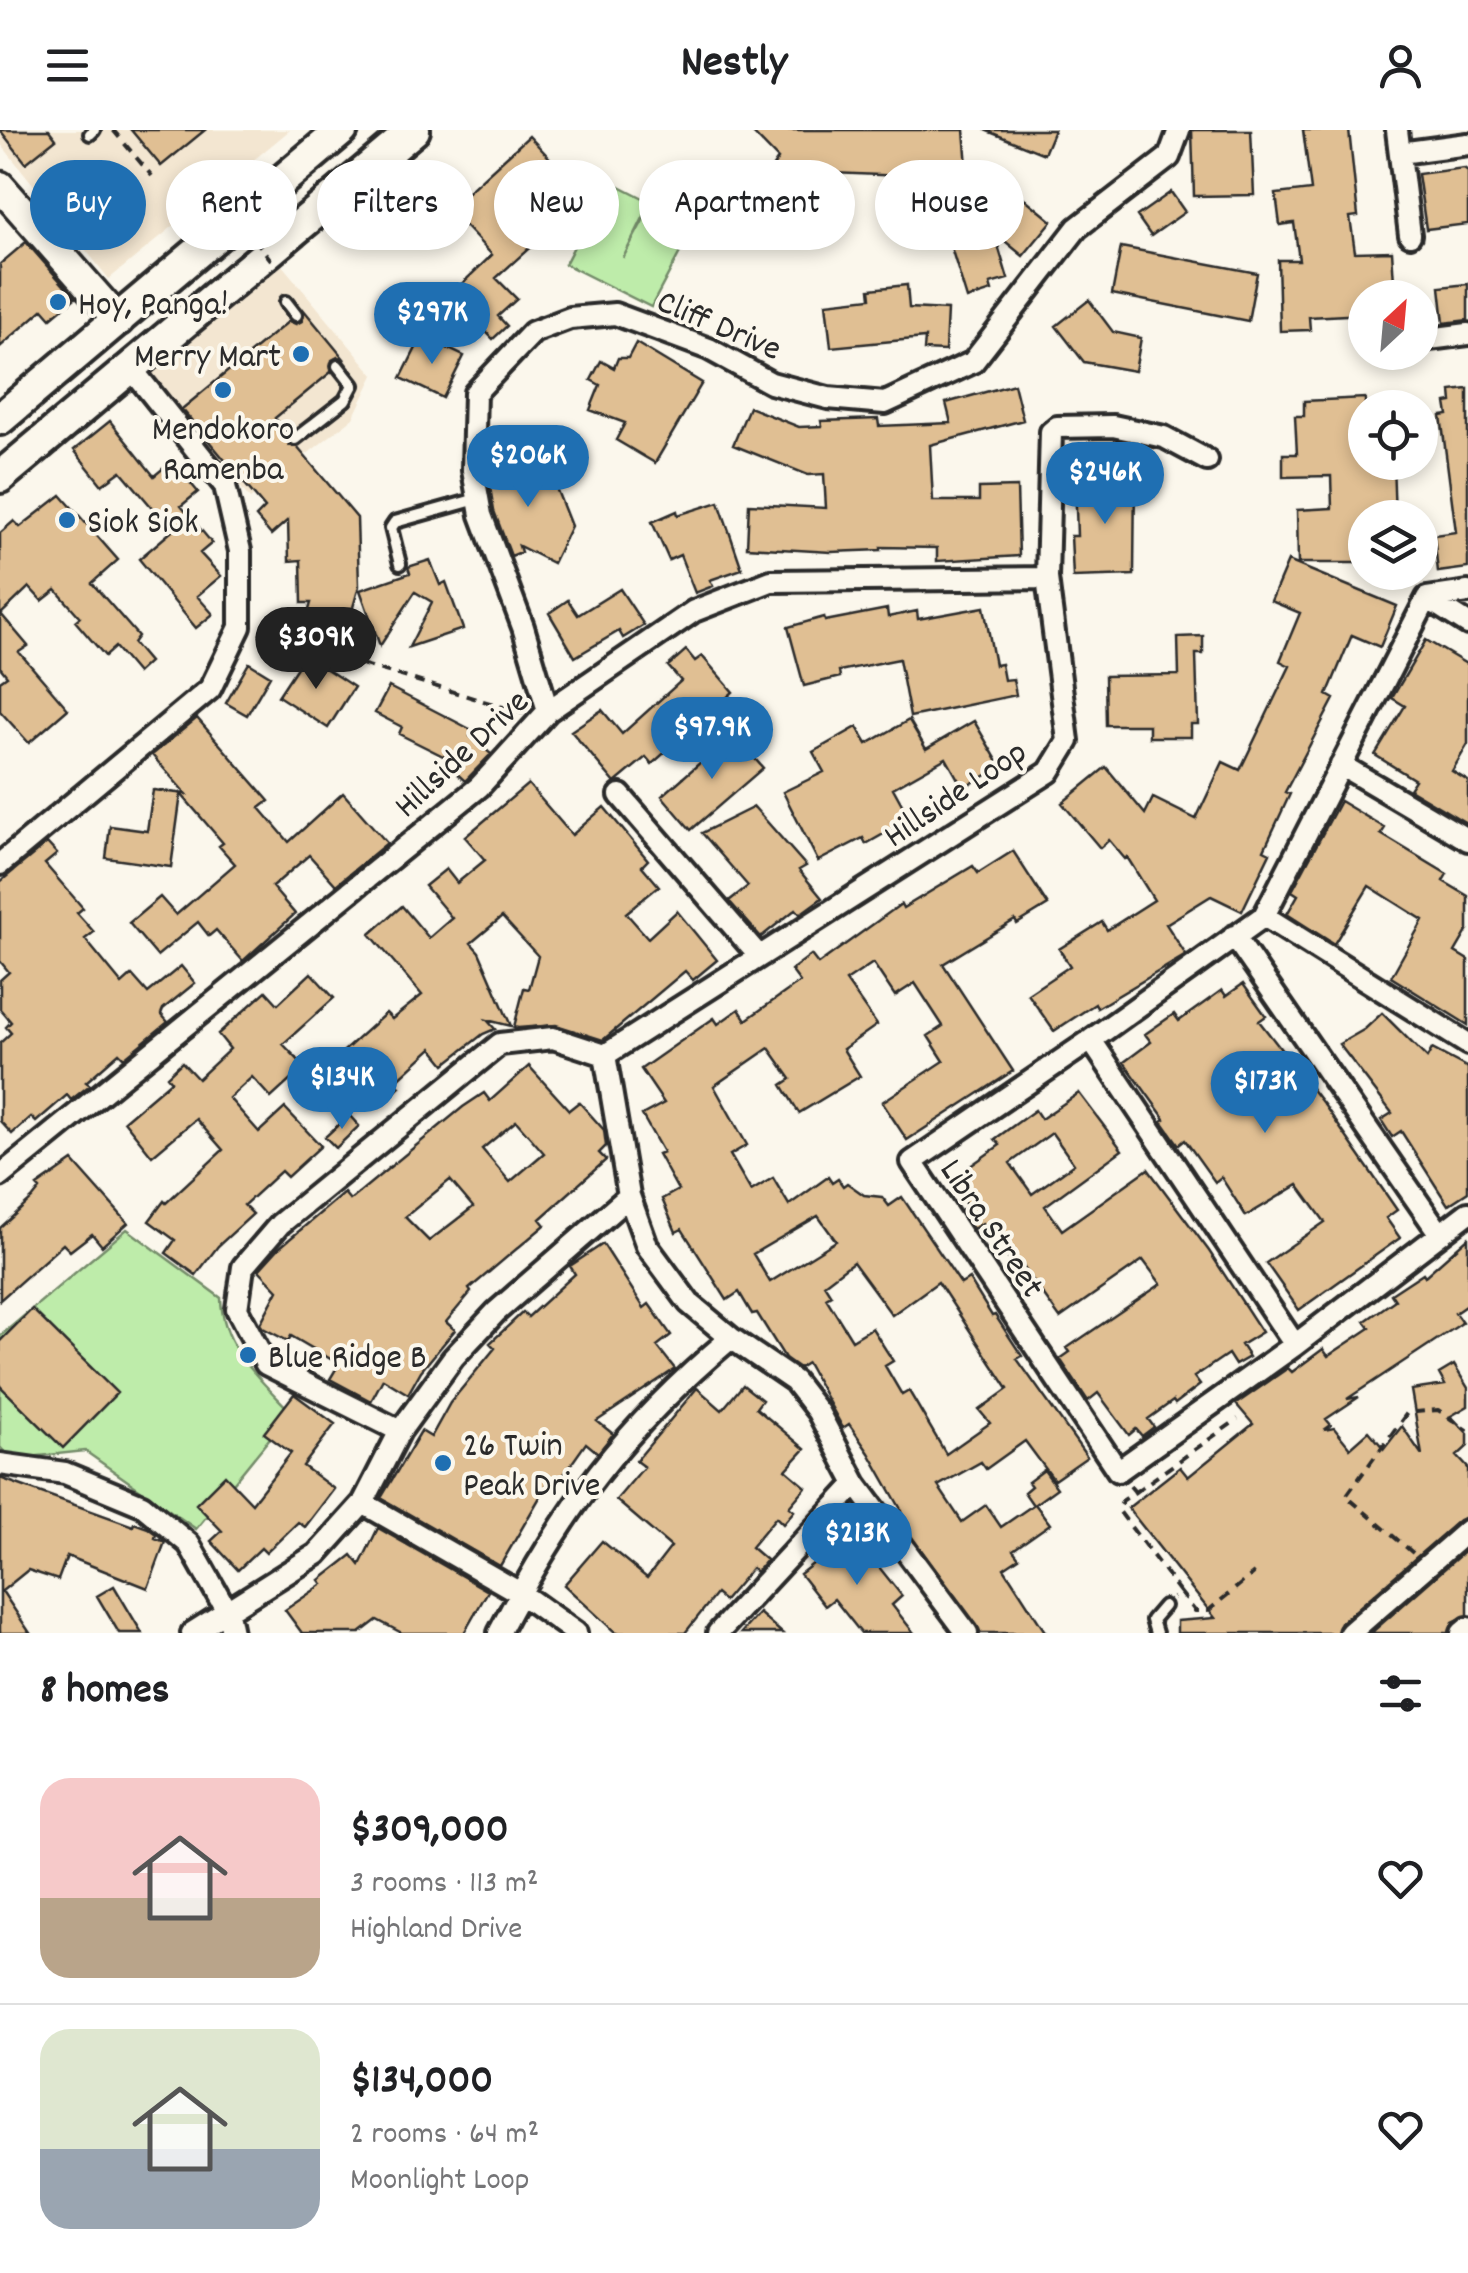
<!DOCTYPE html>
<html lang="en">
<head>
<meta charset="utf-8">
<style>
	body { margin:0; font-family:Dekko,sans-serif; background:#f6f6f6; color:#202124; height:100vh; display:flex; flex-direction:column; font-size:38px; white-space:nowrap }
	* { box-sizing:border-box; margin:0 }
	p { font-size:32px; color:#757577 }
	.icon { flex:none; width:55px; height:55px; fill:none; stroke:currentColor; stroke-width:2; stroke-linecap:round; stroke-linejoin:round }
	.map { position:relative; height:1503px; overflow:hidden }
	.drawer { display:flex; flex-direction:column; background:#fff; flex:1 }
	.drawer>* { flex:none }
	.guide { position:absolute; left:30px; top:30px; width:1410px; height:90px; display:flex; gap:20px }
	.needle { width:65px; rotate:26deg }
	.controls { position:absolute; left:1348px; top:150px; display:grid; gap:20px }
	.controls a { display:grid; place-items:center; width:90px; height:90px; border-radius:50%; background:#fff; box-shadow:0 5px 15px #0003; font-size:50px }
	.price { position:absolute; translate:-50% -85px; padding:0 22px; border-radius:35px; background:#1f6fb2; color:#fff; font-size:32px; line-height:65px; filter:drop-shadow(0 2px 5px #0008) }
	.price::after { content:''; position:absolute; left:50%; top:60px; width:30px; height:22px; margin-left:-15px; background:inherit; clip-path:polygon(0 0,100% 0,50% 100%) }
	.price.current { background:#222; color:#fff }
	ul { padding:0; list-style:none }
	li { display:flex; align-items:center; gap:30px; height:250px; padding:0 40px }
	li+li { border-top:2px solid #e0e0e0 }
	li span { display:grid; place-items:center; flex:none; width:280px; height:200px; border-radius:30px; color:#555 }
	li>.icon { margin-inline-start:auto }
	span .icon { width:120px; height:120px; fill:#fffc; stroke-width:1 }
	li b { font-size:42px }
	h2 { display:flex; justify-content:space-between; align-items:center; height:120px; padding:0 40px; font-size:42px }
	.pill { padding:0 35px; border-radius:45px; background:#fff; box-shadow:0 5px 15px #0003; font-size:35px; line-height:90px }
	.pill.current { background:#1f6fb2; color:#fff }
	header { display:flex; justify-content:space-between; align-items:center; height:130px; padding:0 40px; background:#fff; font-size:45px; font-weight:800 }
	.map>svg:first-child { display:block }
</style>
</head>
<body>
<header><svg class="icon" aria-label="menu" viewBox="0 0 24 24"><path d="M4 6h16M4 12h16M4 18h16"/></svg>Nestly<svg class="icon" aria-label="person" viewBox="0 0 24 24"><circle cx="12" cy="8" r="4"/><path d="M4 21q1-7 8-7t8 7"/></svg></header>
<div class="map">
<svg width="1468" height="1503" viewBox="0 0 1468 1503">
	<rect width="100%" height="100%" fill="#fbf7ec"/>
	<filter id="ink" filterUnits="userSpaceOnUse"><feTurbulence type="fractalNoise" baseFrequency=".01" numOctaves="2"/><feDisplacementMap in="SourceGraphic" scale="20" xChannelSelector="R" yChannelSelector="G"/><feConvolveMatrix kernelMatrix="1 2 1 2 8 2 1 2 1" color-interpolation-filters="sRGB"/></filter>
	<g filter="url(#ink)">
		<path fill="#f3e6d1" d="M0 0H290L109 149 0 13Z
			M281 134 374 245 353 288 250 369 150 244Z"/>
		<path fill="#beecaa" stroke="#748c6a" stroke-width="2.5" d="M608 50 651 72 623 128 653 72 695 94 651 177 565 134Z
			M127 1099 221 1168C222 1218 259 1248 291 1282L196 1399 85 1321 11 1329 0 1317V1206Z"/>
		<path fill="#e0bf93" stroke="#2b2b2b" stroke-width="2.5" fill-rule="evenodd" d="M0 0H49L56 9 26 33Z
			M131 0H205L161 36Z
			M750 0H964L968 48 928 50 927 47 832 43 804 87 759 58 778 29Z
			M985 0H1054L1044 24Z
			M1192 0H1251L1254 65 1194 66Z
			M1303 0H1349L1358 86 1350 87 1355 122 1392 121 1395 168H1365V184L1309 187 1310 200 1280 201 1278 130H1299L1294 93 1280 95 1276 64 1311 60Z
			M529 6 586 67 496 148 517 169 498 186 507 196 493 209 450 165 492 125 449 79Z
			M1464 38 1468 41V94L1426 99 1418 44Z
			M1171 62 1185 82 1151 106 1137 86Z
			M1018 63 1052 91 1023 126 994 102 1008 149 990 154 992 161 967 169 946 101 980 91 984 104Z
			M26 112 75 168 51 188 43 179 0 217V134Z
			M1121 117 1257 143 1248 191 1112 164Z
			M1468 154V190L1444 193 1440 157Z
			M907 155 909 178 947 180 945 221 924 220 925 208 831 217 826 173 871 168 870 159Z
			M1089 170 1113 202 1141 208 1135 241 1084 232 1056 196Z
			M303 179 345 230 338 227 332 230 331 242 275 288 288 304 289 315 297 317 357 388 359 456 344 509 304 497 311 473H302L301 430 289 431 288 390 271 405 256 387 265 378 182 279 289 191 296 194 302 191Z
			M422 206 464 226 443 268 401 248Z
			M636 213 702 253 655 333 616 310 625 293 590 280 600 255 591 250 601 231 614 238 618 228H628Z
			M1014 254 1023 290 930 315 933 371H979V358L1017 357 1019 426 937 431V418L881 417V420L831 422 747 417 749 374 826 378 824 344 808 345 733 315 749 277 799 297 822 296 821 291 878 289 879 296 951 293 946 273Z
			M1468 259V438L1438 442 1434 405 1456 402 1441 286 1448 285 1446 273 1452 272 1451 261Z
			M1365 268V332H1393L1395 388H1365V433H1298L1297 380 1332 378 1331 346 1283 347V324H1297L1295 286H1304V271Z
			M110 291 154 346 172 331 198 362 181 376 212 413 200 423 221 446 197 466 213 484 196 498 139 429 172 401 121 341 102 355 74 320Z
			M487 320H499L500 351 547 335 571 396 553 433 519 416 521 422 511 426 494 381 487 339Z
			M1135 344 1134 445 1073 447 1071 406H1077L1075 350 1099 349V345Z
			M61 365 118 430 92 453 138 506 133 513 149 532 137 543 115 517 105 526 75 491 80 487 56 460 42 471 29 457 1 484 28 516 19 522 68 579 29 613 0 581V551L7 546 0 537V403L14 391 20 397Z
			M719 372 742 439 710 450 713 456 695 463 680 425 669 430 652 392 677 381 678 385Z
			M430 430 440 455 446 452 463 499 409 517 432 472 415 462 380 516 360 460 410 443 408 437Z
			M1288 431 1397 476 1380 517 1352 505 1327 565 1334 569 1285 662 1290 664 1264 720 1270 723 1242 781 1211 766 1166 794 1186 825 1097 878 1095 874 1054 901 1028 864 1070 836 1059 819 1102 792 1107 800 1154 770 1127 727 1125 729 1109 710 1100 718 1062 673 1106 637 1145 684 1153 668 1196 689 1223 632 1240 640 1290 536 1280 531 1300 483 1271 471Z
			M620 459 644 495 623 508 619 501 575 527 549 483 568 470 578 485Z
			M984 477 995 535 1001 534 1004 550 1013 549 1016 565 910 587 899 529 839 541 840 547 804 556 788 497 824 487 825 491 887 479 888 487 917 481 918 489Z
			M1203 506V524H1196L1198 594H1191V607H1149V595H1106L1105 546 1179 545 1178 507Z
			M1426 510 1468 535V614L1452 641 1468 651V694L1409 659 1415 650 1375 625 1405 576 1392 568Z
			M686 520 695 531 702 526 733 562 652 634 646 627 615 653 571 601 602 580 622 604 681 551 668 536Z
			M305 525 354 557 328 598 278 566Z
			M249 533 270 546 247 585 226 573Z
			M389 557 472 600 470 606 491 624 465 651 454 641 459 634 399 604 402 597 375 583Z
			M197 588 269 671 260 678 289 712 343 663 387 713 336 755 309 725 272 757 295 784 243 831 216 800 209 806 198 792 157 826 129 793 160 767 176 785 235 734 219 716 223 713 181 664 171 737 106 728 110 696 147 701 153 660 186 664 152 625Z
			M909 590 926 619 974 591 1001 637 963 658 946 628 893 658 910 689 866 714 863 708 818 731 783 662 824 642 813 622 857 597 867 614Z
			M733 604 763 638 691 700 662 666Z
			M528 654 572 705 604 677 648 730 642 736 659 756 626 783 648 808 677 781 717 830 693 850 685 841 603 910 556 895 518 898 514 897 524 858 529 859 538 826 502 787 471 813 479 822 511 896 487 890 495 899 483 904 445 934 432 918 395 952 400 957 381 975 336 928 386 883 392 889 422 865 370 804 402 776 429 808 452 788 425 756 446 739 457 753 485 730 465 707Z
			M1340 671 1385 698 1381 704 1447 744 1443 751 1468 766V800L1455 822 1468 830V895L1391 847 1423 790 1369 756 1334 814 1287 784 1298 765 1292 761Z
			M754 677 806 736 799 740 822 768 800 784 796 779 761 807 729 771 748 756 702 703Z
			M47 713 57 724 45 734 83 778 77 783 94 802 85 809 122 854 132 845 148 863 181 836 195 853 163 879 161 884 168 892 124 928 119 923 86 952 90 955 71 970 67 965 36 992 31 987 12 1004 0 991V913L11 903 6 897 11 892 0 879V850L9 842 0 831V752Z
			M1013 721 1048 775 1017 794 1015 790 943 834 1013 941 907 1010 882 972 944 931 928 906 943 896 915 853 895 866 873 833 846 851 877 895 843 919 860 946 799 983 782 955 791 949 769 918 714 956 747 1015 730 1025 751 1061 773 1048 789 1075 828 1047 832 1053 838 1049 843 1056 847 1053 864 1065 882 1067 889 1076 902 1067 961 1154 969 1149 992 1186 995 1185 1022 1226 1017 1229 1087 1327 1054 1350 1025 1311 986 1339 981 1332 938 1356 962 1392 986 1375 1001 1397 1033 1375 1024 1362 1031 1356 1028 1352 1044 1340 1057 1358 1035 1374 1050 1394 1013 1420 1019 1428 1004 1438 1046 1503H981L896 1385 902 1381 869 1323 849 1294 843 1298 807 1233 799 1238 785 1228 757 1183 752 1184 739 1162 727 1170 682 1099 676 1102 662 1069 678 1060 658 1024 663 1022 642 985 664 973 641 939 714 888 718 894 739 879 746 890 800 852 791 840 811 825 818 834 901 774 903 778 973 736 978 743ZM818 1086 836 1111 770 1152 753 1124ZM853 1132 892 1185 938 1152 1008 1259 979 1280 990 1293 946 1324 909 1261 902 1265 885 1236 893 1231 872 1198 852 1210 826 1168 831 1165 824 1154Z
			M311 843 334 868 283 914 305 937 271 968 252 947 229 968 259 1002 285 978 321 1016 287 1047 281 1041 244 1075 253 1084 218 1116 196 1145 166 1123 175 1110 149 1091 164 1071 166 1073 223 1020 196 989 152 1026 124 991 171 951 167 946 182 932 198 949 230 919 218 904 266 861 278 874Z
			M1243 854 1266 886 1259 891 1325 976 1397 1080 1386 1088 1400 1108 1299 1180 1266 1133 1325 1092 1298 1055 1246 1086 1221 1047 1215 1052 1185 1010 1179 1015 1162 991 1165 989 1124 932 1151 912 1145 904 1174 884 1179 891 1222 860 1226 866Z
			M1382 883 1427 928 1432 919 1468 938V1062L1448 1075 1401 1001 1392 1007 1381 990 1392 983 1339 914 1365 899Z
			M529 936 569 980 579 972 604 1000 606 1016 599 1023 606 1030 540 1089 545 1095 469 1159 471 1162 446 1192 455 1200 421 1241 408 1264 383 1249 371 1271 330 1249 339 1234 291 1206 288 1211 263 1198 260 1194 278 1160 259 1140 279 1118 344 1063 350 1070 463 977 484 963 490 971ZM516 991 544 1023 510 1052 482 1019ZM450 1050 473 1077 429 1111 405 1087Z
			M1079 963 1122 1020 1045 1076 1062 1100 1148 1039 1209 1121 1262 1202 1241 1215 1249 1227 1235 1235 1228 1224 1194 1247 1200 1255 1175 1274 1173 1271 1148 1289 1154 1297 1142 1306 1136 1299 1129 1305 1098 1263 1088 1271 1060 1229 1070 1222 1067 1218 1161 1154 1143 1130 1060 1188 1019 1131 1013 1135 983 1093 973 1099 961 1081 967 1076 949 1051 1000 1015 995 1009 1035 980 1041 989ZM1052 1003 1074 1034 1032 1064 1010 1033Z
			M349 985 359 996 336 1018 325 1007Z
			M73 1031 128 1093 102 1116 92 1104 70 1121 63 1114 0 1170V1098L32 1069 40 1059 37 1056Z
			M1468 1108V1174L1455 1183 1462 1193 1347 1269 1359 1267 1326 1289 1331 1295 1324 1300 1334 1298 1350 1318 1369 1301 1384 1319 1402 1296 1422 1325 1411 1260 1445 1255 1439 1244 1454 1235 1468 1258V1276L1451 1286 1468 1304V1316L1457 1326 1468 1338V1387L1459 1390 1341 1493 1337 1503H1177V1491L1215 1488 1128 1378 1180 1337 1188 1347 1253 1294 1236 1274 1288 1238 1292 1242 1323 1219 1328 1226 1370 1198 1365 1191 1395 1170 1391 1164 1423 1143 1425 1146Z
			M603 1114 644 1178 649 1174 671 1205 657 1216 675 1239 597 1291 613 1304 598 1323 586 1313 553 1360 547 1355 500 1436 381 1368 421 1301 431 1307 450 1273 495 1218 490 1213 523 1182 528 1187 575 1144 570 1136Z
			M32 1179 117 1263 63 1318 0 1256V1211Z
			M743 1255 762 1270 756 1278 805 1319 786 1340 806 1357 789 1377 794 1381 783 1394 776 1387 751 1417 766 1430 756 1442 752 1438 724 1471 716 1464 685 1503H616L564 1455 602 1411 647 1448 671 1417 616 1370 644 1337 636 1331 697 1258 722 1280Z
			M294 1264 335 1294 303 1336 334 1359 305 1397 298 1392 266 1423 261 1418 238 1440 211 1411 222 1401 196 1374 225 1345 252 1373 291 1323 264 1303Z
			M0 1348 133 1396 134 1393 148 1398 156 1404 155 1408 165 1412 148 1458 67 1426 58 1450 28 1440 2 1461 30 1503H0Z
			M378 1398 488 1461 464 1503H402L377 1490 360 1503H302L285 1480 323 1454 320 1450 352 1425 360 1435Z
			M852 1403 902 1466 892 1475 914 1503H861L834 1469 825 1476 800 1444Z
			M1468 1418V1485L1453 1492 1449 1503H1371Z
			M114 1456 142 1503H119L97 1466Z
			M759 1483 782 1503H741Z"/>
		<g fill="none" stroke-linecap="round" stroke-linejoin="round">
			<defs>
				<path id="lane" d="M90 4 94 0
					M286 172 296 185
					M295 309 345 270 353 255 338 236
					M400 434 391 398 395 392 477 369
					M1156 1503 1152 1490 1164 1476"/>
				<path id="street" d="M1397 0 1410 105
					M1400 23 1468 14
					M1421 210 1468 204
					M1427 468 1264 786 1091 910 912 1032 1118 1341 1295 1215 1468 1083
					M1427 468 1468 494
					M1427 468 1468 462
					M548 581 523 497 481 385 473 340 475 263 533 202 570 188 615 184 709 219 771 253 828 268 885 273 973 232 1077 98 1169 27 1179 0
					M1341 635 1468 710
					M620 665 759 826
					M0 734 210 559 240 497V421L225 356 131 238
					M1264 786 1468 914
					M1234 806 1440 1104
					M1091 910 1295 1215
					M605 925 1049 642 1068 611 1047 448 1051 302 1057 297 1113 296 1164 307 1207 330
					M605 925 629 1066 647 1116 689 1173 731 1208 794 1251 818 1282 856 1354 967 1503
					M0 1046 479 657 548 581 694 481 771 451 1047 448
					M400 1301 266 1234 237 1179 243 1137 280 1094 500 914 553 908 605 925
					M0 1334 65 1343 142 1375 189 1414 228 1483 232 1503
					M363 1373 520 1463 576 1503
					M192 1503 317 1424 363 1373 400 1301 453 1228 496 1182 629 1066
					M499 1503C564 1378 623 1299 731 1208
					M718 1503 856 1354
					M1350 1503 1468 1400
					M1462 1503 1468 1498"/>
				<path id="secondary" d="M0 56 119 191"/>
				<path id="primary" d="M0 289 342 0
					M0 347 414 0"/>
			</defs>
			<use href="#lane" stroke="#2b2b2b" stroke-width="18"/>
			<use href="#street" stroke="#2b2b2b" stroke-width="28"/>
			<use href="#secondary" stroke="#2b2b2b" stroke-width="35"/>
			<use href="#primary" stroke="#2b2b2b" stroke-width="38"/>
			<path stroke="#2b2b2b" stroke-width="4" stroke-dasharray="10 8" stroke-linecap="butt" d="M113 0 152 46
				M196 92 192 87 221 66
				M259 503 523 583
				M1130 1356 1135 1362 1122 1371 1119 1381 1180 1462 1173 1468
				M1135 1362 1238 1289
				M1413 1423 1346 1366 1407 1283 1438 1280 1468 1301
				M1180 1462 1195 1481H1208L1254 1443"/>
			<use href="#lane" stroke="#fbf7ec" stroke-width="10"/>
			<use href="#street" stroke="#fbf7ec" stroke-width="20"/>
			<use href="#secondary" stroke="#fbf7ec" stroke-width="28"/>
			<use href="#primary" stroke="#fbf7ec" stroke-width="30"/>
			<path stroke="#2b2b2b" stroke-width="4" stroke-dasharray="10 8" stroke-linecap="butt" d="M221 66 271 130"/>
		</g>
	</g>
	<g fill="#1f6fb2" stroke="#fbf7ec" stroke-width="4">
		<circle cx="58" cy="172" r="10"/>
		<circle cx="301" cy="224" r="10"/>
		<circle cx="223" cy="260" r="10"/>
		<circle cx="67" cy="390" r="10"/>
		<circle cx="248" cy="1225" r="10"/>
		<circle cx="443" cy="1333" r="10"/>
	</g>
	<g text-anchor="middle" stroke-width="8" stroke-linejoin="round" paint-order="stroke">
		<g font-size="35" fill="#2b2b2b" stroke="#fbf7ec" text-anchor="start">
			<text x="78" y="184">Hoy, Panga!</text>
			<text x="281" y="236" text-anchor="end">Merry Mart</text>
			<text x="223" y="309" text-anchor="middle">Mendokoro<tspan x="223" dy="40">Ramenba</tspan></text>
			<text x="87" y="402">Siok Siok</text>
			<text x="268" y="1237">Blue Ridge B</text>
			<text x="463" y="1325">26 Twin<tspan x="463" dy="40">Peak Drive</tspan></text>
		</g>
		<g font-size="35" fill="#2b2b2b" stroke="#fbf7ec">
			<text transform="translate(720 193) rotate(23)" y="12">Cliff Drive</text>
			<text transform="translate(460 622) rotate(-43)" y="12">Hillside Drive</text>
			<text transform="translate(954 662) rotate(-34)" y="12">Hillside Loop</text>
			<text transform="translate(994 1097) rotate(56)" y="12">Libra Street</text>
		</g>
	</g>
</svg>
<div class="controls">
<a><svg class="needle" viewBox="-14 -14 28 28"><path d="M0-13l5 13h-10z" fill="#e53935"/><path d="M0 13l5-13h-10z" fill="#757577"/></svg></a>
<a><svg class="icon" aria-label="locate" viewBox="0 0 24 24"><circle cx="12" cy="12" r="6"/><path d="M12 2v4M12 18v4M2 12h4M18 12h4"/></svg></a>
<a><svg class="icon" aria-label="layers" viewBox="0 0 24 24"><path d="M12 4l9 5-9 5-9-5zM3 14l9 5 9-5"/></svg></a>
</div>
<b class="price" style="left:432px;top:237px">$297K</b>
<b class="price" style="left:528px;top:380px">$206K</b>
<b class="price" style="left:1105px;top:397px">$246K</b>
<b class="price current" style="left:316px;top:562px">$309K</b>
<b class="price" style="left:712px;top:652px">$97.9K</b>
<b class="price" style="left:342px;top:1002px">$134K</b>
<b class="price" style="left:1265px;top:1006px">$173K</b>
<b class="price" style="left:857px;top:1458px">$213K</b>
<div class="guide">
<a class="pill current">Buy</a>
<a class="pill">Rent</a>
<a class="pill">Filters</a>
<a class="pill">New</a>
<a class="pill">Apartment</a>
<a class="pill">House</a>
</div>
</div>
<section class="drawer">
<h2>8 homes<svg class="icon" aria-label="filters" viewBox="0 0 24 24"><path d="M4 7h16M4 17h16"/><circle cx="9" cy="7" r="2"/><circle cx="15" cy="17" r="2"/></svg></h2>
<ul>
<li><span style="background:linear-gradient(#f6c9c9 60%,#b9a48a 0)"><svg class="icon" aria-label="home" viewBox="0 0 24 24"><path d="M3 11l9-7 9 7M6 9v11h12V9"/></svg></span><div><b>$309,000</b><p>3 rooms · 113 m²</p><p>Highland Drive</p></div><svg class="icon" aria-label="heart" viewBox="0 0 24 24"><path d="M12 20l-8-8c-3-5 5-10 8-4 3-6 11-1 8 4z"/></svg></li>
<li><span style="background:linear-gradient(#dfe7d0 60%,#9aa5b1 0)"><svg class="icon" aria-label="home" viewBox="0 0 24 24"><path d="M3 11l9-7 9 7M6 9v11h12V9"/></svg></span><div><b>$134,000</b><p>2 rooms · 64 m²</p><p>Moonlight Loop</p></div><svg class="icon" aria-label="heart" viewBox="0 0 24 24"><path d="M12 20l-8-8c-3-5 5-10 8-4 3-6 11-1 8 4z"/></svg></li>
</ul>
</section>
</body>
</html>
